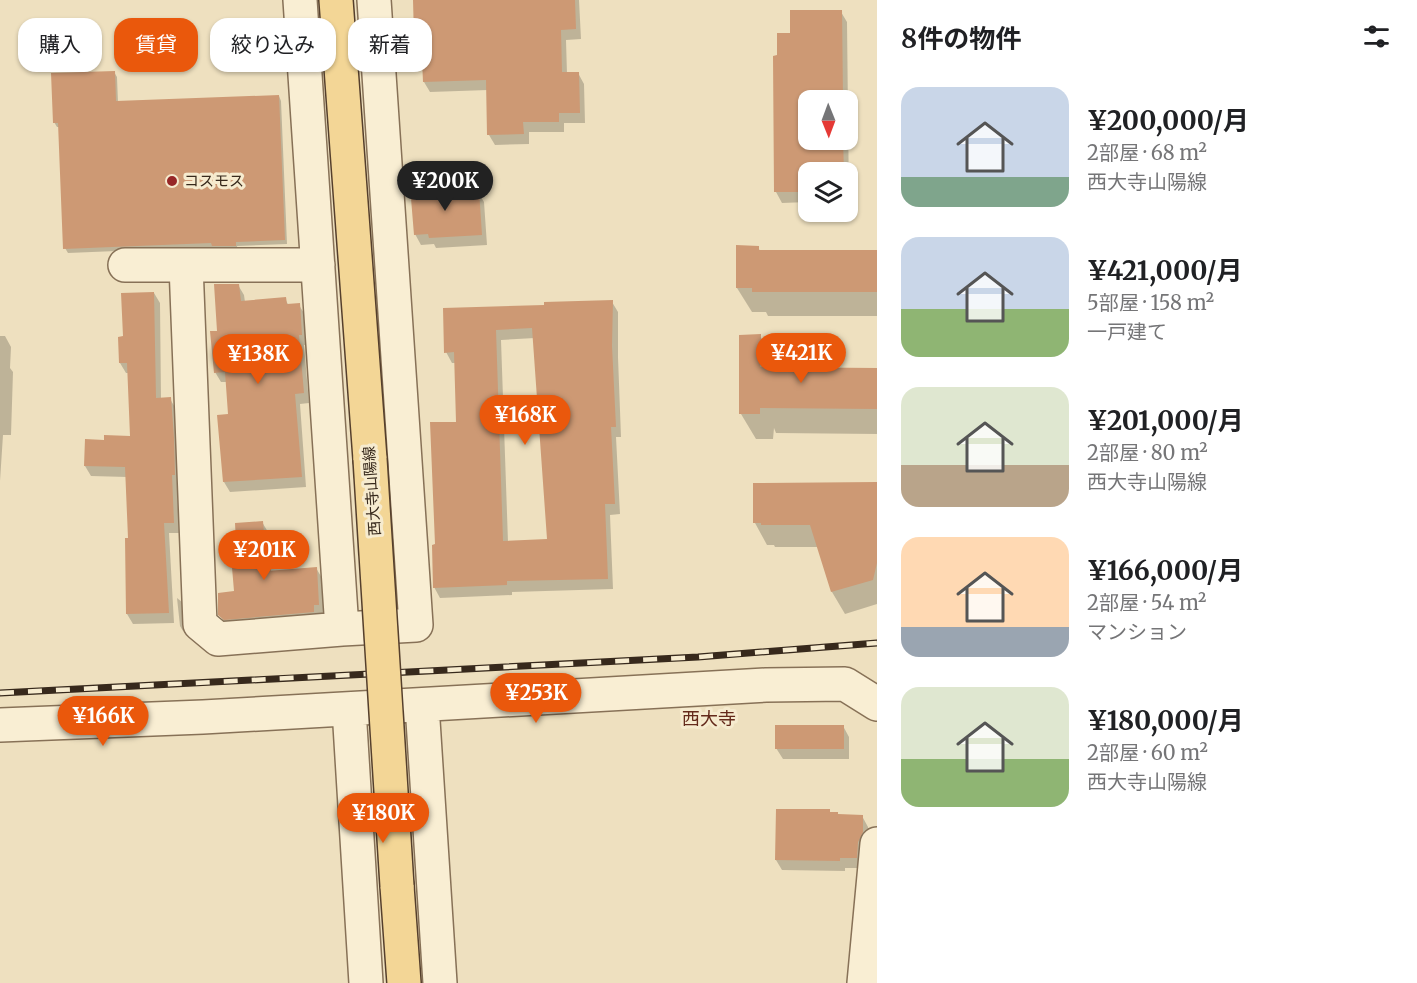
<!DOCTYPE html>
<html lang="ja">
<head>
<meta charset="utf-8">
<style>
	body { margin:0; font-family:Merriweather,"Noto Sans JP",serif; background:#f2f2f2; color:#202124; height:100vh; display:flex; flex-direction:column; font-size:22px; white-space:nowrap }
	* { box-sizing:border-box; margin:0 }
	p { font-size:20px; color:#757577 }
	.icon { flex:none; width:33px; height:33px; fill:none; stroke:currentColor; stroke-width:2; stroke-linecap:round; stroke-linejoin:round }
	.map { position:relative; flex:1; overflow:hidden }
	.details { display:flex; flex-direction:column; background:#fff; width:540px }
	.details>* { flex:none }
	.hud { position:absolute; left:18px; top:18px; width:570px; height:54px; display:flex; gap:12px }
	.needle { width:39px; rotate:179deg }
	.buttons { position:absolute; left:798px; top:90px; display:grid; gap:12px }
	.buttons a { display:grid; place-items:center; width:60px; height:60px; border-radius:12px; background:#fff; box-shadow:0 2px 4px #0004; font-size:30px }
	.price { position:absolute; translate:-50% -51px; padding:0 14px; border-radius:21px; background:#ea580c; color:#fff; font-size:20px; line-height:39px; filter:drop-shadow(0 2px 3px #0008) }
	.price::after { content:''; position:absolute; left:50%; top:36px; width:18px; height:14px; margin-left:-9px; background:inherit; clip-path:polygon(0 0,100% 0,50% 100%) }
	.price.selected { background:#222; color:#fff }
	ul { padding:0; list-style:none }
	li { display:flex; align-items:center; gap:18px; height:150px; padding:0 24px }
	li span { display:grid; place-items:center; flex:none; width:168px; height:120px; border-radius:18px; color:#555 }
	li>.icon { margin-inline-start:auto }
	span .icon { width:72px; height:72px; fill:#fffc; stroke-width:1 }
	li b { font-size:26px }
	h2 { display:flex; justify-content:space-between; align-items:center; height:72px; padding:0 24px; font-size:26px }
	.tag { padding:0 21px; border-radius:18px; background:#fff; box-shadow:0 2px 4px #0004; font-size:21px; line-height:54px }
	.tag.selected { background:#ea580c; color:#fff }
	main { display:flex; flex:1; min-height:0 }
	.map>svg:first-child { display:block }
</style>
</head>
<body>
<main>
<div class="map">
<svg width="877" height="983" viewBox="0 0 877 983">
	<rect width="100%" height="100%" fill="#eee0bf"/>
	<path fill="#0003" fill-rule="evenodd" d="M421 0H579L581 39 566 40 567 74 578 73 584 84 585 123H564V132H529V144L495 145 489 135 488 90 430 92 424 82 422 47 416 37Z
		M841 12 847 22 849 202H848V172H808V202L782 203 776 192 774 57H778L791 34ZM808 100H848V140H808Z
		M114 72 117 77 118 103 279 96 281 101 287 244 237 246 238 251H216L214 247 68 253 65 248 60 127H57L54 122Z
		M445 185 449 194 478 192 484 202 487 245 436 248 434 244 421 245 415 234Z
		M738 246 758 247 760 251 877 252V316H768L766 312H752L737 288Z
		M238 285 244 295 245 302 285 299 289 306 299 305 305 315 306 345H304L309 403 300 404 306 487 230 492 224 482 229 415 227 382H221L215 372 219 332Z
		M154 293 160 303 161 399H170L176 409 180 485H177L179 533H169L174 623 133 624 127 614 130 539 127 477 91 476 85 466 86 441 105 442 132 437 129 373H126L120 363 124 338Z
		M612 302 618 312V357L621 437H616L620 514 610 515 613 589 512 592V595L440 598 434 587 436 546 458 423 456 363H452L446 352 546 306ZM535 338 549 540 508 542 501 340Z
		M0 336H5L11 347 10 368 13 372 11 435H3L0 481Z
		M760 336 774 361V368L877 369V434L776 433 774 428 773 439H756L741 414Z
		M877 484V604L845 614 832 592 819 547H775L774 545H767L755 523Z
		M262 522 268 532 271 572 316 568 322 578 324 614 226 625 220 615 235 593 238 545Z
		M177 598 182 602 183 631 180 626Z
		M843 726 849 737V759H783L776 748Z
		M838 816H862L868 827V844L862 868H845V871L782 870 776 860Z"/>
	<path fill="#cd9974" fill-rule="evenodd" d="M413 0H575L576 29 561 30 562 72H579L580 113H559V122H523L524 134 487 135 486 80 423 82 421 37H414Z
		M790 10H842L843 100H808V140H843L844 172H808V192H774L773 56 777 55V33H790Z
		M115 71 116 101 279 95 285 240 236 242V246H212L211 243 63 249 58 123H53L51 73Z
		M445 184 446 193 479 190 482 235 429 238 428 234 414 235 410 186Z
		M736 245 759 246V250H877V292H752V288H736Z
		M214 284H239L241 301 286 297 287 304 300 303 302 335H299L304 393 295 394 302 477 223 482 217 415 228 414 225 372 214 373 210 331H217Z
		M154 292 156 398 171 397 174 438 175 475H172L174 523H164L169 613 126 614 125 538H128L125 467 84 466 85 439 104 440V435L130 436 127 363H119L118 337 123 336 121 293Z
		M613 300 612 346 616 427H611L615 504H605L608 579 507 581V585L433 588 432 545 435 544 430 422H456L454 352 444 353 443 308 544 305V302ZM532 328 547 539 503 541 496 330Z
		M761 334 760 367 877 368V409L760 408V406V414H739V335Z
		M877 482V563L873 580 831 592 810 525H761V523H753V483Z
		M263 521 267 571 317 567 319 605H314V612L224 620 218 615V593L234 591 230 544 236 543 235 523Z
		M775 725H844V749H775Z
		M776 809H830V812H838V814L863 815V832L858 842 857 858H840V861L775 860Z"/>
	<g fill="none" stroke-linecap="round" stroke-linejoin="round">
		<defs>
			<path id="street" d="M300 0 342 629 416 625 374 0
				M125 265H318
				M186 265 200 624 218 639 342 629
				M422 705 440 983
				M349 709 366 983
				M0 725 203 717 766 685 845 684 877 704
				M864 983 877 844"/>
			<path id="primary" d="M336 0 370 459
				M397 886 404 983"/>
		</defs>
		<use href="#street" stroke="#877157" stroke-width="36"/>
		<use href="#primary" stroke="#553f2c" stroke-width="36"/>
		<use href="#street" stroke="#f9eed3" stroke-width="33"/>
		<use href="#primary" stroke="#f3d696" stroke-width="33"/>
		<defs>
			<path id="rail" d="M0 693 698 657 877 643"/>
		</defs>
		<use href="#rail" stroke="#37291c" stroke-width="7"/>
		<use href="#rail" stroke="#f6ebcf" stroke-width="4.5" stroke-dasharray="14" stroke-linecap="butt"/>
		<defs>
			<path id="primary-bridge" d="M370 459 397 886"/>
		</defs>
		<use href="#primary-bridge" stroke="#553f2c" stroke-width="36" stroke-linecap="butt"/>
		<use href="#primary-bridge" stroke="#f3d696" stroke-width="33"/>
	</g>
	<circle fill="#972727" stroke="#f6ebcf" stroke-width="2" cx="172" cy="181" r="6"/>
	<g text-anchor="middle" stroke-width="6" stroke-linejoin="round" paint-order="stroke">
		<g font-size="15" fill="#37291c" stroke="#f6ebcf" text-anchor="start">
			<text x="184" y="186">コスモス</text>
		</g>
		<g font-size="15" fill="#37291c" stroke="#f6ebcf">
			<text transform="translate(372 491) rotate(-94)" y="5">西大寺山陽線</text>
		</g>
		<g font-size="18" fill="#642a1b" stroke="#f6ebcf">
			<text x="709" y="725">西大寺</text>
		</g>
	</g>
</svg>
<div class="buttons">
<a><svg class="needle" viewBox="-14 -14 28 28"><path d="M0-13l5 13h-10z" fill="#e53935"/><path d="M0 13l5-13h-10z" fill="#757577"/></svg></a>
<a><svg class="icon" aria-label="layers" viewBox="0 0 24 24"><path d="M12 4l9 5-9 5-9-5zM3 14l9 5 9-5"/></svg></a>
</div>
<b class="price selected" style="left:445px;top:212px">¥200K</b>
<b class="price" style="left:801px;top:384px">¥421K</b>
<b class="price" style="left:258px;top:385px">¥138K</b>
<b class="price" style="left:525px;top:446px">¥168K</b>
<b class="price" style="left:264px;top:581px">¥201K</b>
<b class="price" style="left:536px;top:724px">¥253K</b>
<b class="price" style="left:103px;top:747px">¥166K</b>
<b class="price" style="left:383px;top:844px">¥180K</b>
<div class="hud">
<a class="tag">購入</a>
<a class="tag selected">賃貸</a>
<a class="tag">絞り込み</a>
<a class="tag">新着</a>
</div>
</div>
<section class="details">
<h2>8件の物件<svg class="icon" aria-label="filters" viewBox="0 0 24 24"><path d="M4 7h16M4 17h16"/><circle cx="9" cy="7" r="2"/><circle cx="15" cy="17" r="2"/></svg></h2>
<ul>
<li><span style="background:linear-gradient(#c9d6e8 75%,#7fa58c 0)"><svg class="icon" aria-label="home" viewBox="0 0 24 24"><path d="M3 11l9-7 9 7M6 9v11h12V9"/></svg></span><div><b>¥200,000/月</b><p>2部屋 · 68 m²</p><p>西大寺山陽線</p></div></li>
<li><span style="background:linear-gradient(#c9d6e8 60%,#8fb573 0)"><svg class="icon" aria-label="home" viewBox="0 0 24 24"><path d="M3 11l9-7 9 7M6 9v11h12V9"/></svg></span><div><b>¥421,000/月</b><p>5部屋 · 158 m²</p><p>一戸建て</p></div></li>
<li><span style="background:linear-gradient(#dfe7d0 65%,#b9a48a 0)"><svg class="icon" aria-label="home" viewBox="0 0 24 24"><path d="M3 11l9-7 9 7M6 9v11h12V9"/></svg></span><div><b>¥201,000/月</b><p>2部屋 · 80 m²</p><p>西大寺山陽線</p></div></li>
<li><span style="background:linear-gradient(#ffd9b3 75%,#9aa5b1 0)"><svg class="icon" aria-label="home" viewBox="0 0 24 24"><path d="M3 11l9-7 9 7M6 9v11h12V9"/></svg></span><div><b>¥166,000/月</b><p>2部屋 · 54 m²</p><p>マンション</p></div></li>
<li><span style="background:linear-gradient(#dfe7d0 60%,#8fb573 0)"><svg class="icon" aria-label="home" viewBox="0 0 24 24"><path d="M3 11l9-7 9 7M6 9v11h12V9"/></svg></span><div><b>¥180,000/月</b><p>2部屋 · 60 m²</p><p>西大寺山陽線</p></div></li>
</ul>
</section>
</main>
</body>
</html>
